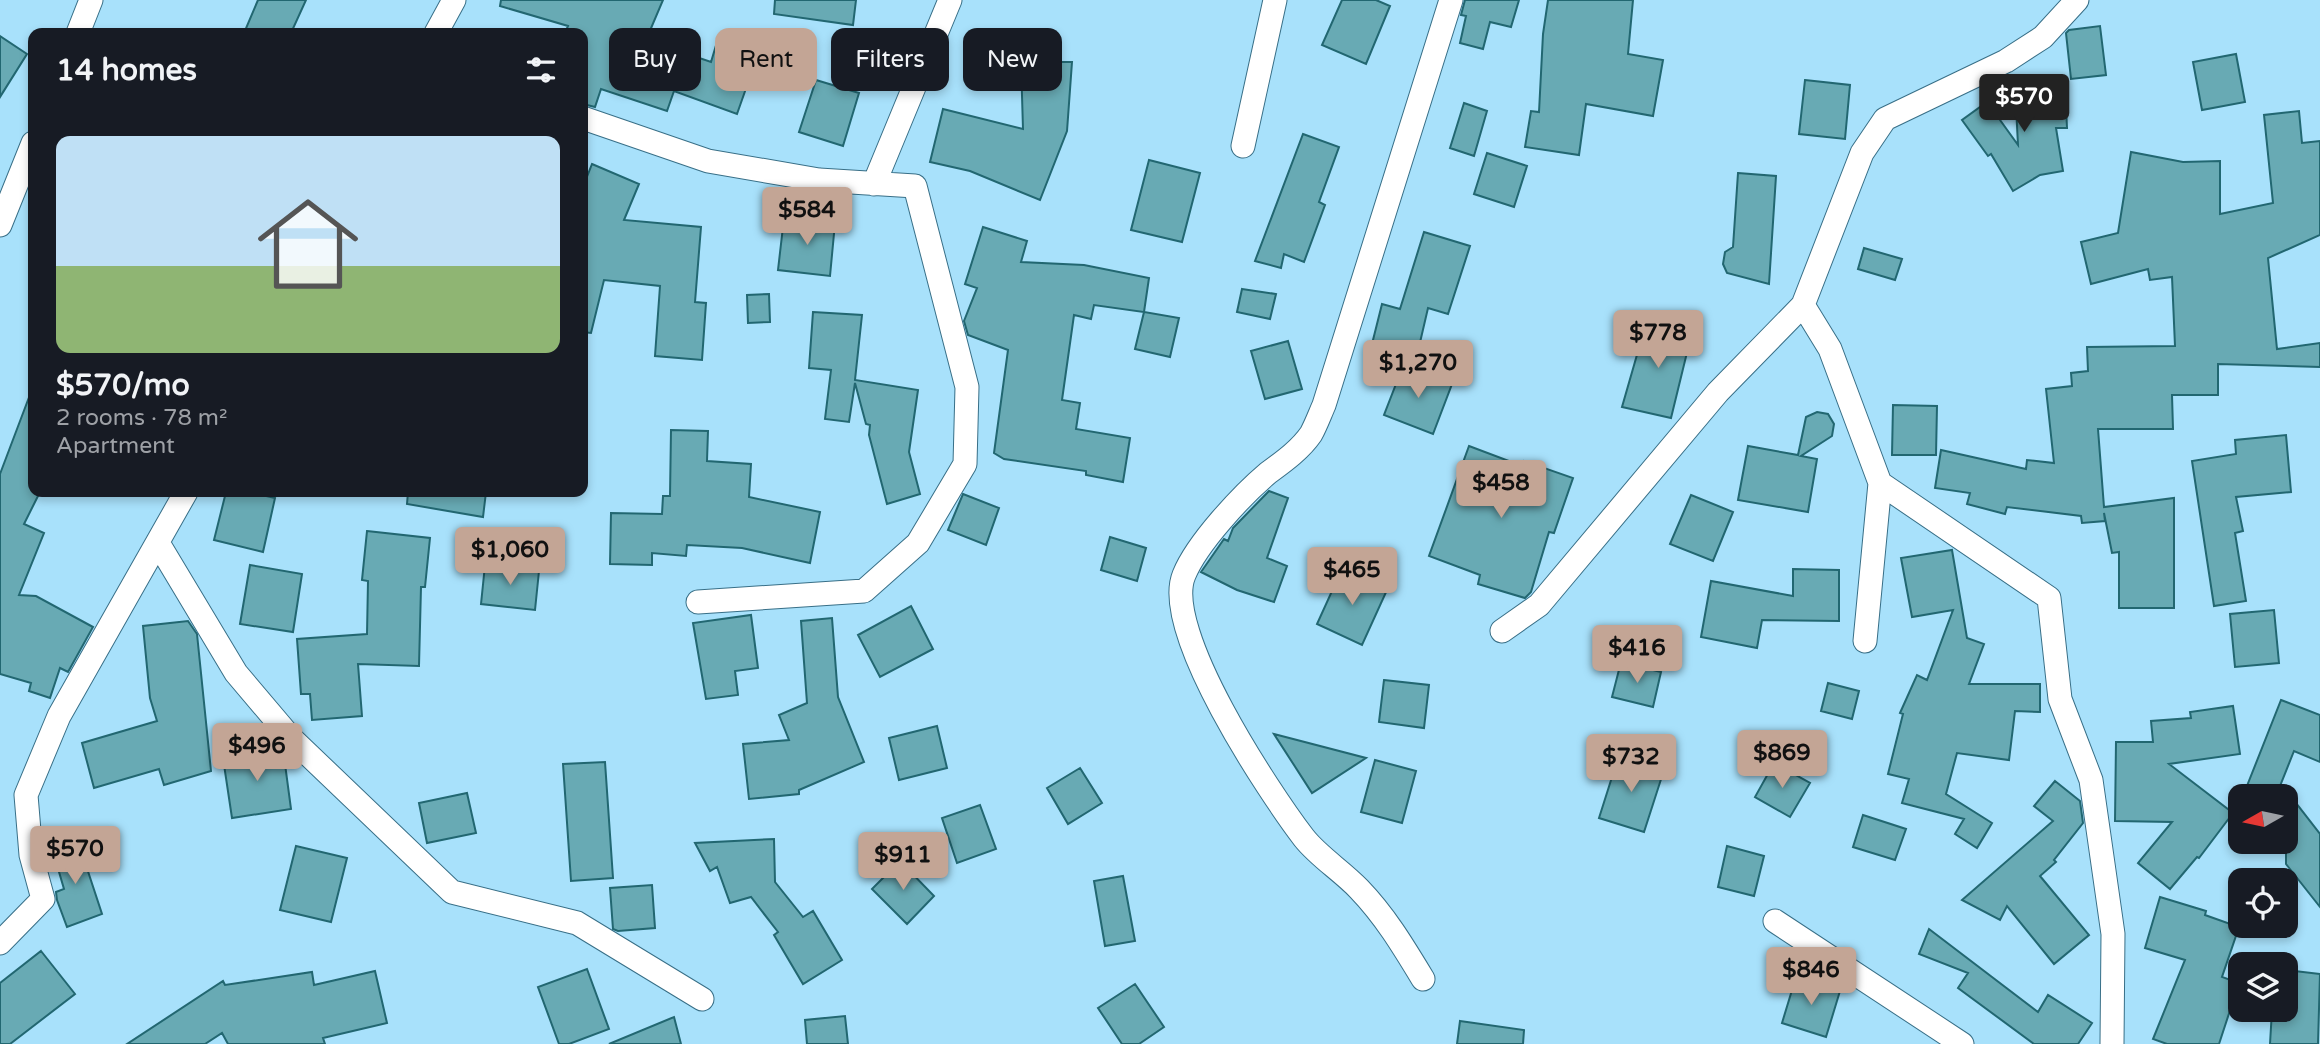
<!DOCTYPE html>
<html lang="en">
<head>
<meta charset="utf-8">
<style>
	body { margin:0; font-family:"Varela Round",sans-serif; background:#242831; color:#f1f3f6; height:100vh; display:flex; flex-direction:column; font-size:26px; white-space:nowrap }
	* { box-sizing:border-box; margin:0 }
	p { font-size:23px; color:#9ea1a6 }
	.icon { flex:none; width:38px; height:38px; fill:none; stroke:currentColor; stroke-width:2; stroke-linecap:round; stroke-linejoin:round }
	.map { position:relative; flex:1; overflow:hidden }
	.panel { position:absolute; left:28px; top:28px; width:560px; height:469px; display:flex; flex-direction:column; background:#171b24; border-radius:14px; box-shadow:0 4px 10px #0003 }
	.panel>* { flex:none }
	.hud { position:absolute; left:609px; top:28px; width:665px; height:63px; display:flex; gap:14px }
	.needle { width:46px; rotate:261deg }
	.buttons { position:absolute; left:2228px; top:784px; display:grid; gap:14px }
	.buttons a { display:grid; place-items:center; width:70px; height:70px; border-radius:14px; background:#171b24; box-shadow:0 4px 10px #0003; font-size:35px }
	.price { position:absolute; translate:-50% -60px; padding:0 16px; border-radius:7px; background:#c3a595; color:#111; font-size:23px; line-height:46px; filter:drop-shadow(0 2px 4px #0008) }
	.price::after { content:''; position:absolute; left:50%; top:42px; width:21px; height:16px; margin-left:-10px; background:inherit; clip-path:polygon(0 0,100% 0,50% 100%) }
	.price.on { background:#222; color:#fff }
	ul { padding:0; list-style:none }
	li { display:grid; align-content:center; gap:14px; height:371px; padding:0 28px }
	li span { display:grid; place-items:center; height:217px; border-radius:14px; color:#555 }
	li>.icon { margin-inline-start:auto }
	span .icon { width:126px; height:126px; fill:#fffc; stroke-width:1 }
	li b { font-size:30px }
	h2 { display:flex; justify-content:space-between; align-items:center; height:84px; padding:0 28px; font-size:30px }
	.pill { padding:0 24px; border-radius:14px; background:#171b24; box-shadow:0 4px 10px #0003; font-size:24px; line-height:63px }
	.pill.on { background:#c3a595; color:#111 }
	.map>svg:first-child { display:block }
</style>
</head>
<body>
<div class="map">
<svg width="2320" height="1044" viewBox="0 0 2320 1044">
	<rect width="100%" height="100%" fill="#a8e1fb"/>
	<path fill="#68aab4" stroke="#226771" stroke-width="2" d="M258 0H306L291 33H244Z
		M501 0H663L646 40 711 62 717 42 757 57 737 114 674 91 667 111 601 89 595 107 583 104V33H565L568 26 500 6Z
		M775 0H856L853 25 774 14Z
		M1342 0H1376L1390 6 1366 64 1322 45Z
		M1465 0H1519L1511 27 1490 22 1483 49 1460 43 1466 16 1461 15Z
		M1548 0H1633L1628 54 1663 60 1653 116 1586 104 1579 155 1525 147 1531 111 1539 112 1543 34Z
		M2100 26 2106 75 2071 79 2066 33 2069 30Z
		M0 36 27 54 0 97Z
		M2236 54 2245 102 2202 110 2193 62Z
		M1021 62H1072L1067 131 1040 200 970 171 930 162 943 109 1023 129Z
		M816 80 859 93 843 146 799 132Z
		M1805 80 1850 85 1845 139 1799 134Z
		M2065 85 2067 128H2056L2063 171 2040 175 2013 191 1991 154 1988 156 1962 120 1987 102 2018 145 2015 87Z
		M1464 103 1487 111 1474 156 1450 148Z
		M2299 111 2302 143 2320 141V235L2268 258 2277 349 2320 343V367L2218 364V395H2172L2173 429H2098L2104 507 2174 498V608H2119V552L2112 553 2104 513 2105 521 2082 523 2081 516 2007 507 2005 514 1967 504 1970 493 1935 488 1941 450 2026 469 2027 460 2054 463 2046 389 2072 386 2071 373 2088 371 2087 347 2175 346 2172 277 2150 280 2148 269 2091 284 2081 242 2118 233 2131 152 2183 162 2220 161V214L2273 203 2264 115Z
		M1303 134 1339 147 1319 202 1325 205 1304 262 1284 254 1281 268 1255 261Z
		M1487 153 1527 166 1514 207 1474 194Z
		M1149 160 1200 173 1182 242 1131 230Z
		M592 164 639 184 624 220 701 227 695 302 706 303 702 360 655 356 660 286 604 280 591 333 583 332V187Z
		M1738 173 1776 176 1769 284 1727 273 1723 264 1725 252 1733 247Z
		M784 218 835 223 830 276 778 270Z
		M983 227 1027 241 1021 262 1084 265 1149 278 1144 312 1179 318 1170 357 1135 349 1144 312 1094 305 1091 319 1074 315 1062 400 1080 403 1076 429 1130 438 1123 482 1086 475V471L1004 459 994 453 1008 350 968 335 964 321 977 288 965 284Z
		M1424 232 1470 246 1448 314 1428 308 1415 364 1370 352 1382 304 1400 309Z
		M1864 248 1902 259 1895 280 1858 269Z
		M1242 289 1276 294 1270 319 1237 312Z
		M769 294 770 322 748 323 747 295Z
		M813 312 862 315 855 380 918 390 909 452 920 494 887 504 869 435 870 425 866 424 855 383 849 422 825 419 831 370 809 368Z
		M1647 320 1692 332 1671 418 1622 407Z
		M1288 341 1302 389 1265 399 1251 351Z
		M1403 366 1452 384 1433 434 1384 415Z
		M31 392 33 492H40L24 524 44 533 19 595 36 596 93 627 68 672 60 668 50 698 29 691 31 683 0 674V474Z
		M1893 405 1937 406 1936 455H1892Z
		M1817 412 1828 414 1834 424 1832 436 1801 456 1817 459 1808 512 1738 500 1748 446 1798 455 1806 417Z
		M671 430 708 431 707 461 751 464 749 497 820 512 810 563 742 548 687 545 686 556 652 553V565L610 564 611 513 662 514 663 496H670Z
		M2286 435 2291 492 2236 497 2243 531 2235 533 2246 601 2214 606 2192 461 2236 454 2235 440Z
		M1469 446 1522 466 1524 461 1573 478 1554 533 1549 532 1531 592 1525 598 1478 584 1480 575 1429 556Z
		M1269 491 1288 498 1267 558 1287 566 1274 602 1237 590 1201 572 1224 539 1228 541 1233 528Z
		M226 492H249L275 498 263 552 214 540Z
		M408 492H486L483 517 407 504Z
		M963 494 999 508 986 545 948 530Z
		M1691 495 1733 512 1713 561 1670 544Z
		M367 531 430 538 425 587H421L419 666 358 664 362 716 312 720 310 694H301L297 639 367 634 368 581 362 580Z
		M1110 537 1146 548 1137 581 1101 570Z
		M1952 550 1967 638 1984 644 1969 684H2040V712L2015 711 2009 760 1957 753 1946 794 1992 823 1977 848 1955 834 1964 819 1902 803 1909 779 1888 774 1903 714 1900 713 1917 675 1927 680 1953 610 1912 617 1901 558Z
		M250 565 302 574 293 632 240 624Z
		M485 565 539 571 535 610 481 604Z
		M1342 569 1387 590 1362 645 1317 624Z
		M1793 569 1839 570V621L1762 620 1757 648 1701 637 1711 581 1793 596Z
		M911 606 933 649 880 677 858 635Z
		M2274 610 2279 663 2235 667 2230 614Z
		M751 615 758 668 735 671 738 695 706 699 693 623Z
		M832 618 838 697 864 762 799 790V794L749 799 743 744 789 740 779 715 807 703 801 621Z
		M188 621 197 634 211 771 164 785 159 769 94 788 82 743 157 721 150 698 143 626Z
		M1621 662 1661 672 1653 707 1612 697Z
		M1384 680 1429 685 1424 728 1379 722Z
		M1828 683 1859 691 1852 719 1821 711Z
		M2281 700 2320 715V762L2294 751 2276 796H2243Z
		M2233 706 2240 754 2169 764 2233 813 2199 858 2197 857 2170 889 2138 863 2172 822 2115 821 2116 742H2153L2151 721 2191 718 2190 712Z
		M937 726 947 768 899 780 889 738Z
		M1274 734 1366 758 1312 793Z
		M283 749 291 809 232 818 223 758Z
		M1619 755 1664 770 1644 832 1599 818Z
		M1375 760 1416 771 1402 823 1361 812Z
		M605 762 613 878 571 881 563 764Z
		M1774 763 1810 783 1790 817 1755 797Z
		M1080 768 1102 803 1068 824 1047 788Z
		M2055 781 2080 801 2083 823 2054 860 2056 862 2040 876 2089 935 2054 964 2007 906 2000 920 1962 900 2053 821 2034 806Z
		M2286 790 2320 834V907L2286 864Z
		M467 793 476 833 427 843 419 803Z
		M980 805 996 849 957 863 942 818Z
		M1863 815 1906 829 1895 860 1853 847Z
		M774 839 775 882 803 917 813 911 842 960 803 984 774 935 778 932 751 897 730 903 717 867 710 871 695 843Z
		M78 841 102 914 67 927 57 900 56 892 64 889 52 848Z
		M296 846 347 858 331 922 280 910Z
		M1727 846 1764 856 1754 896 1718 887Z
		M900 861 934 896 907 924 872 889Z
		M1123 876 1135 941 1105 946 1094 881Z
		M652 885 655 928 618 931 613 929 610 888Z
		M2160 897 2206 911 2205 915 2239 927 2222 977 2239 983 2219 1044H2167L2153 1039 2185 960 2145 948Z
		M1929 929 2038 1012 2048 995 2092 1023 2078 1044H2034L1958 988 1968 973 1919 954Z
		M41 951 75 994 10 1044H0V983Z
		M587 969 609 1029 569 1044H559L538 987Z
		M2286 970 2320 974 2318 1044H2270L2272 1010H2286Z
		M375 971 387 1023 323 1038 325 1044H228L222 1033 205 1044H127L223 981 225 985 312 972 314 985Z
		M1796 977 1840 991 1826 1037 1782 1023Z
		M1135 984 1164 1027 1139 1044H1122L1098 1008Z
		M845 1016 848 1044H807L805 1020Z
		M674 1017 681 1044H609Z
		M1460 1021 1524 1030 1523 1044H1457Z"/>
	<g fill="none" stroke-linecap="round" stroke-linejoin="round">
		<defs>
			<path id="minor" d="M78 33 91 0
				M436 33 454 0
				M583 118 708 161 819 180 915 186 967 387 965 464 918 543 864 591 698 602
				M1243 146 1275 0
				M874 184 950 0
				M0 225 33 143
				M1803 305 1830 349 1880 483 1865 641
				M1880 483 2049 598 2060 699 2091 780 2113 934 2112 1044
				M158 543 236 673 291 738 452 892 577 923 702 999
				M1502 631 1539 605 1718 392 1803 305 1862 153 1885 119 2006 61 2043 37 2077 0
				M1775 921 1962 1044
				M0 943 43 899 31 855 26 795 59 716 186 492
				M1423 979C1403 946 1385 916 1359 889 1342 871 1319 857 1304 838 1269 792 1161 630 1184 575 1197 543 1242 495 1268 473 1283 462 1300 450 1311 434 1316 425 1320 414 1324 405L1451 0"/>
		</defs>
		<use href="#minor" stroke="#386f87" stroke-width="25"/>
		<use href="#minor" stroke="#fff" stroke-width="23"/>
	</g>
</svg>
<div class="buttons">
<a><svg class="needle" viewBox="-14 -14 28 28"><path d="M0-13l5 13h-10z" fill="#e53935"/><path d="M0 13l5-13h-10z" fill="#9ea1a6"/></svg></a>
<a><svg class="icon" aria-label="locate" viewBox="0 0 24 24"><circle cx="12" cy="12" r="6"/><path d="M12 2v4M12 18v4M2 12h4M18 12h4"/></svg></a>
<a><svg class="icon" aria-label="layers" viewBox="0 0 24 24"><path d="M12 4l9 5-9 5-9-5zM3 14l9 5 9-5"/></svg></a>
</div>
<b class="price on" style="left:2024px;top:134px">$570</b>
<b class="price" style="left:807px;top:247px">$584</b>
<b class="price" style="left:1658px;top:370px">$778</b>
<b class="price" style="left:1418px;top:400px">$1,270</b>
<b class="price" style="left:1501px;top:520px">$458</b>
<b class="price" style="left:510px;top:587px">$1,060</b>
<b class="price" style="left:1352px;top:607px">$465</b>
<b class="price" style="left:1637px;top:685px">$416</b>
<b class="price" style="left:257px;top:783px">$496</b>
<b class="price" style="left:1782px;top:790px">$869</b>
<b class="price" style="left:1631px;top:794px">$732</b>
<b class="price" style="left:75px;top:886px">$570</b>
<b class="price" style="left:903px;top:892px">$911</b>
<b class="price" style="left:1811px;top:1007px">$846</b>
<div class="hud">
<a class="pill">Buy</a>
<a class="pill on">Rent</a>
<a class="pill">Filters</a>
<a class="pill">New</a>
</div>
<section class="panel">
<h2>14 homes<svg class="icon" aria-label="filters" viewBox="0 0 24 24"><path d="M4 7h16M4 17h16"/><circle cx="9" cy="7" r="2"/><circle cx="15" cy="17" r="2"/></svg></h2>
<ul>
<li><span style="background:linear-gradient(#bfe0f5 60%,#8fb573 0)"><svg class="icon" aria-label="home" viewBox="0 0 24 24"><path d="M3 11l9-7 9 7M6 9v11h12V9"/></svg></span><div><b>$570/mo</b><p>2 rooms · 78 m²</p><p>Apartment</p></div></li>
</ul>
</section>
</div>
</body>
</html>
